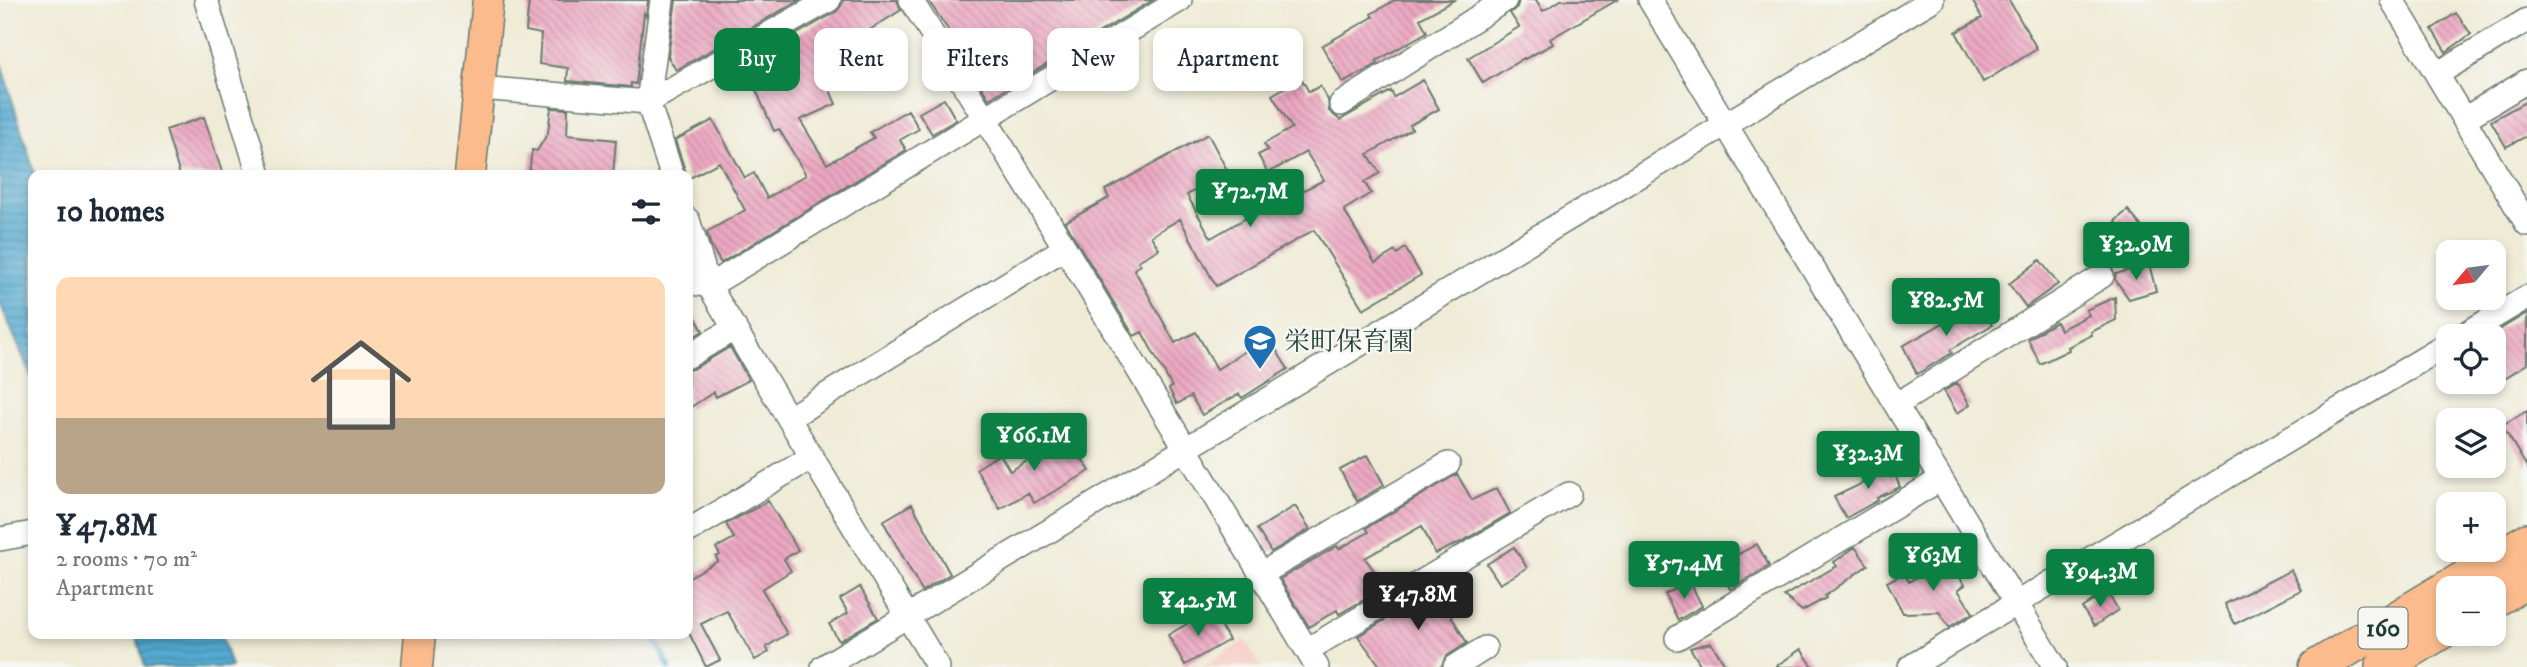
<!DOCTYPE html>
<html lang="en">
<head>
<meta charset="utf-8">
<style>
	body { margin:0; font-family:"IM FELL DW Pica","Noto Serif JP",serif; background:#f2f2f3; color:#1f2937; height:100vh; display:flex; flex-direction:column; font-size:26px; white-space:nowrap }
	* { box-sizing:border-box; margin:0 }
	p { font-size:23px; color:#747a83 }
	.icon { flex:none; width:38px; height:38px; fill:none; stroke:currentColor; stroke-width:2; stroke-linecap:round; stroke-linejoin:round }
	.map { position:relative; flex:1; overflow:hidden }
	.details { position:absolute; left:28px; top:170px; width:665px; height:469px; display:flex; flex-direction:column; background:#fff; border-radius:14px; box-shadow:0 4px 10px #0003 }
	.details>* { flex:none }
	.banner { position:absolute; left:714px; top:28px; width:665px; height:63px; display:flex; gap:14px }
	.needle { width:46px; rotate:241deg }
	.tools { position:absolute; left:2436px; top:240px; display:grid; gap:14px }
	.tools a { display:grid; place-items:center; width:70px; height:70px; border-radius:14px; background:#fff; box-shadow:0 4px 10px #0003; font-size:35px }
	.price { position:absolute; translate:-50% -60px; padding:0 16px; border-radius:7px; background:#0b8043; color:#fff; font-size:23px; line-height:46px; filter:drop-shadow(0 2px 4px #0008) }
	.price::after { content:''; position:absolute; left:50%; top:42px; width:21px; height:16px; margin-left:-10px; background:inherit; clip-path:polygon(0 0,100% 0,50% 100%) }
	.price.on { background:#222; color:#fff }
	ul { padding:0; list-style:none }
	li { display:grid; align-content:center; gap:14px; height:371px; padding:0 28px }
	li span { display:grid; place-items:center; height:217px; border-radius:14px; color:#555 }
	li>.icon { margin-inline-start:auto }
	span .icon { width:126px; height:126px; fill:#fffc; stroke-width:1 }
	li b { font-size:30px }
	h2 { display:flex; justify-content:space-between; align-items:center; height:84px; padding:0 28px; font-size:30px }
	.chip { padding:0 24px; border-radius:14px; background:#fff; box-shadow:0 4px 10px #0003; font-size:24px; line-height:63px }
	.chip.on { background:#0b8043; color:#fff }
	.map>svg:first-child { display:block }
</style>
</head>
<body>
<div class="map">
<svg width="2527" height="667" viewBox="0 0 2527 667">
	<defs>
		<pattern id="water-rules" width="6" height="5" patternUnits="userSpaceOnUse" patternTransform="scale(1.75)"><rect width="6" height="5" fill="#54aad1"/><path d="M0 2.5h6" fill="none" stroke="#458caa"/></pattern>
		<pattern id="building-back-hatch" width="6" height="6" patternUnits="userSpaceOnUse" patternTransform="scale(1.75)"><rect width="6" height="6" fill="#eda8c2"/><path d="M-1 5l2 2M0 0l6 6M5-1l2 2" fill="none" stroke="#bf8a9e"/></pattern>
	</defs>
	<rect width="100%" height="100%" fill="#f6f6f2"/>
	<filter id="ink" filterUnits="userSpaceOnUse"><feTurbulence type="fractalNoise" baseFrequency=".0143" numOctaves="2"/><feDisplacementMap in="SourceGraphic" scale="14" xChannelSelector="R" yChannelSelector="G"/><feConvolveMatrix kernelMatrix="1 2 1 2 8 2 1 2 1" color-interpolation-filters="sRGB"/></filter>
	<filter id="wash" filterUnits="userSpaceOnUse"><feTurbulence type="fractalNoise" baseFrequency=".00686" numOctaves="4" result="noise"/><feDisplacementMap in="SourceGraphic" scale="28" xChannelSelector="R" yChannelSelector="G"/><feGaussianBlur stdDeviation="1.57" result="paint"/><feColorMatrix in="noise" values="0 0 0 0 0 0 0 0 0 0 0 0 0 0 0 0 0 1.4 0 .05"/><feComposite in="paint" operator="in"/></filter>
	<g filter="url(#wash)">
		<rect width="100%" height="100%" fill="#efebd6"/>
		<path fill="#f7d1c8" d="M1245 640 1261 667H1202Z"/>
		<path fill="url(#water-rules)" stroke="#3a7482" stroke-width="2" d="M0 60 35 175H33V380L0 303Z
			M136 634H221L231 667H145Z"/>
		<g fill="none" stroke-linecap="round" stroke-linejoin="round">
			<path stroke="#54aad1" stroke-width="6" d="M652 634 669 667"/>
		</g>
		<g id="blocks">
			<path fill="url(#building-back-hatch)" d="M529 0H648L646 16 644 13 636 84 631 83V87L567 81 568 68 539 64 541 34 526 31Z
				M676 0H800L676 70 668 57Z
				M843 0H897L901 10 868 31 877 50 860 62 846 41 816 58 836 104 800 120 827 164 874 138 870 132 908 110 919 129 900 140 906 150 721 263 711 246 707 232 745 210 719 162 688 179 675 140 713 120 745 178 754 173 767 198 806 175 779 129 774 131 749 74 742 77 737 68 836 12 841 6Z
				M928 0H1153L989 99 973 73 976 71Z
				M1395 0H1454L1420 19 1427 32 1376 61 1378 64 1343 83 1322 46 1373 17 1371 14Z
				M1519 0H1536L1543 11 1561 0H1617L1550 39 1553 44 1525 59 1524 58 1483 83 1468 58 1519 27 1510 13 1517 7Z
				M1972 0H2009L2037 49 1983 82 1956 32 1982 18Z
				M2456 13 2471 34 2446 52 2432 29Z
				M1301 78 1309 92 1320 86 1328 100 1329 111 1340 120 1391 91 1394 97 1423 80 1439 109 1410 125 1412 129 1368 154 1380 173 1364 182 1371 193 1344 210 1375 263 1395 251 1397 254 1405 248 1421 275 1363 309 1314 230 1216 286 1180 219 1151 236 1159 249 1138 261 1141 265 1134 269 1175 343 1196 332 1217 369 1268 337 1288 369 1242 398 1239 394 1202 415 1191 396 1177 404 1169 389 1172 387 1142 332 1134 336 1065 222 1109 198 1105 190 1208 134 1228 172 1187 195 1211 238 1269 205 1270 207 1324 180 1306 152 1268 173 1258 155 1268 150 1264 144 1292 128 1272 95Z
				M944 99 956 120 932 134 919 113Z
				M2527 101V136L2506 147 2491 121Z
				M551 108 568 109 567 135 616 140 613 175H529L532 150 537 151 548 133Z
				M204 117 223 175H180L166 130Z
				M2128 210 2145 231 2133 242 2115 221Z
				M2040 260 2058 284 2026 307 2009 284Z
				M2149 264 2156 291 2129 299 2115 279 2116 274Z
				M2115 297 2116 320 2091 332 2092 335 2068 347 2069 350 2040 364 2028 339 2056 322 2060 330 2089 315 2086 310Z
				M688 303 703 331 688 340Z
				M1978 303 1992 325 1950 350 1952 353 1917 374 1903 346Z
				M2527 313V364L2500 381 2494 371V333Z
				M730 347 749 380 716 397 714 392 688 409V370L695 368Z
				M1957 383 1970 405 1957 413 1944 391Z
				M2527 411V467L2502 425Z
				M1064 431 1090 471 1034 503 1028 493 1000 509 976 469 1000 454 1010 471 1041 453 1038 448Z
				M1368 455 1384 485 1357 501 1340 470Z
				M1890 463 1900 487 1877 498 1878 500 1846 518 1834 497 1878 476 1873 470Z
				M1457 474 1472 500 1497 488 1510 513 1461 542 1435 554 1422 526 1365 558 1386 587 1339 614 1337 610 1309 627 1280 579 1337 546 1339 549 1369 532 1366 528Z
				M768 501 798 550 784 559 791 571 762 589 787 634 766 647 769 652 755 660 727 611 701 624 720 660 706 667 688 631V578L718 561 716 557 720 555 716 548 734 538 726 524Z
				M912 504 950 574 922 591 883 521Z
				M1295 506 1310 529 1271 552 1257 529Z
				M1757 544 1769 566 1730 589 1718 565Z
				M1514 547 1527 568 1500 584 1487 564Z
				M1855 547 1868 565 1825 596 1826 598 1802 611 1784 596 1837 566 1834 562Z
				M1945 557 1965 585 1958 590 1973 613 1949 627 1939 612 1903 613 1887 582 1904 573 1909 582Z
				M2291 570 2301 590 2235 624 2225 604Z
				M1448 582 1466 607 1451 616 1467 643 1447 656 1441 667H1381L1358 636Z
				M1690 582 1702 606 1678 620 1665 594Z
				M860 587 878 618 839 641 829 624 848 613 840 599Z
				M2107 591 2118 610 2094 626 2082 608Z
				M1211 610 1229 640 1185 665 1168 635Z
				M1711 643 1727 667H1702L1690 648Z
				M1801 649 1813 667H1775Z"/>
		</g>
	</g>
	<g filter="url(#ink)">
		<use href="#blocks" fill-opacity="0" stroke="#687a6d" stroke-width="2"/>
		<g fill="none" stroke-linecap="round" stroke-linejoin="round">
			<defs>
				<path id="minor" d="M206 0 259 175
					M662 0 648 102 672 175
					M911 0 1048 220 1317 667
					M1650 0 2055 667
					M2392 0 2527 224
					M2437 74 2527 20
					M479 88 648 102 829 0
					M1341 104 1505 0
					M2464 119 2527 81
					M688 220 709 286 938 667
					M688 282 709 286 1180 0
					M2462 336 2527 297
					M688 356 735 328
					M1896 405 2102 276
					M789 418 1065 248
					M688 531 812 457
					M0 539 33 533
					M1261 574 1448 464
					M1677 638 1941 479
					M1307 650 1569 494
					M823 667 1932 0
					M1455 667 1485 648
					M1910 667 2448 344"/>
				<path id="major" d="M470 175 488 0
					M417 667 420 634"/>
				<path id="highway" d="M2449 588 2527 541
					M2494 600 2527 580
					M2317 667 2448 588
					M2383 667 2448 627"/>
			</defs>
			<use href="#minor" stroke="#687a6d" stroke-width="26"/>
			<use href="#major" stroke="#687a6d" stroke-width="33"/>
			<use href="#highway" stroke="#687a6d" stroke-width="38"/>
			<use href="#minor" stroke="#fff" stroke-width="23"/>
			<use href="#major" stroke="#fbbb8d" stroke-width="30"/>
			<use href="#highway" stroke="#fbbb8d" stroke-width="35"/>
		</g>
	</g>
	<defs>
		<symbol id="school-pin" viewBox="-11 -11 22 30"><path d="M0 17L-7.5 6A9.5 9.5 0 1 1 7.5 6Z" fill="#1f6fb2" stroke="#f6f6f2"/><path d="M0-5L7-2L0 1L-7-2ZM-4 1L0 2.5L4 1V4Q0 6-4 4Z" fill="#fff"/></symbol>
	</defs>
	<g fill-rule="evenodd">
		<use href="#school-pin" x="1241" y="322" width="38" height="52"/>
	</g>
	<g text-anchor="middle" stroke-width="5" stroke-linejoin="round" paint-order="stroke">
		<rect fill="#f6f6f2" stroke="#60746d" stroke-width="2" x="2358.5" y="607.5" width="49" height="41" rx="5"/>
		<g font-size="24" font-weight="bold" fill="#1f3d34">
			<text x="2383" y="636">160</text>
		</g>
		<g font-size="26" fill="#1f3d34" stroke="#f6f6f2" text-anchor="start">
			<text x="1284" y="350">栄町保育園</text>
		</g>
	</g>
</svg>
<div class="tools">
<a><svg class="needle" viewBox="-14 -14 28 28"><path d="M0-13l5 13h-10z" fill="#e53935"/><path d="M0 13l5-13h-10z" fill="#747a83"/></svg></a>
<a><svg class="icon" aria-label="locate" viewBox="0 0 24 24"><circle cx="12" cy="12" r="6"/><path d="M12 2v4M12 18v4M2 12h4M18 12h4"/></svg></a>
<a><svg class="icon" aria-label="layers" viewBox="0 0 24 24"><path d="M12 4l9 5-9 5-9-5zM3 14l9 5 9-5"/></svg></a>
<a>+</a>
<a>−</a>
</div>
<b class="price" style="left:1250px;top:229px">¥72.7M</b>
<b class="price" style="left:2136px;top:282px">¥32.9M</b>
<b class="price" style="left:1946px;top:338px">¥82.5M</b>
<b class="price" style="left:1034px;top:473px">¥66.1M</b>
<b class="price" style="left:1868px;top:491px">¥32.3M</b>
<b class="price" style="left:1933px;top:593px">¥63M</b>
<b class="price" style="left:1684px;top:601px">¥57.4M</b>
<b class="price" style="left:2100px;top:609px">¥94.3M</b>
<b class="price on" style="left:1418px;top:632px">¥47.8M</b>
<b class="price" style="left:1198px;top:638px">¥42.5M</b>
<div class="banner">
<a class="chip on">Buy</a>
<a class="chip">Rent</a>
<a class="chip">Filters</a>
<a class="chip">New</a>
<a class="chip">Apartment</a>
</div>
<section class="details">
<h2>10 homes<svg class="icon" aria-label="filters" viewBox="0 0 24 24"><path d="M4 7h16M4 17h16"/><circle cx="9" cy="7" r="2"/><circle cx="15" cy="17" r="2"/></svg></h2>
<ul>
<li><span style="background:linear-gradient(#ffd9b3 65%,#b9a48a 0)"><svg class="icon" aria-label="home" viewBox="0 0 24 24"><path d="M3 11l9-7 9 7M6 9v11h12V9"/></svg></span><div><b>¥47.8M</b><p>2 rooms · 70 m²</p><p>Apartment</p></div></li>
</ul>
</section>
</div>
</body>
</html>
